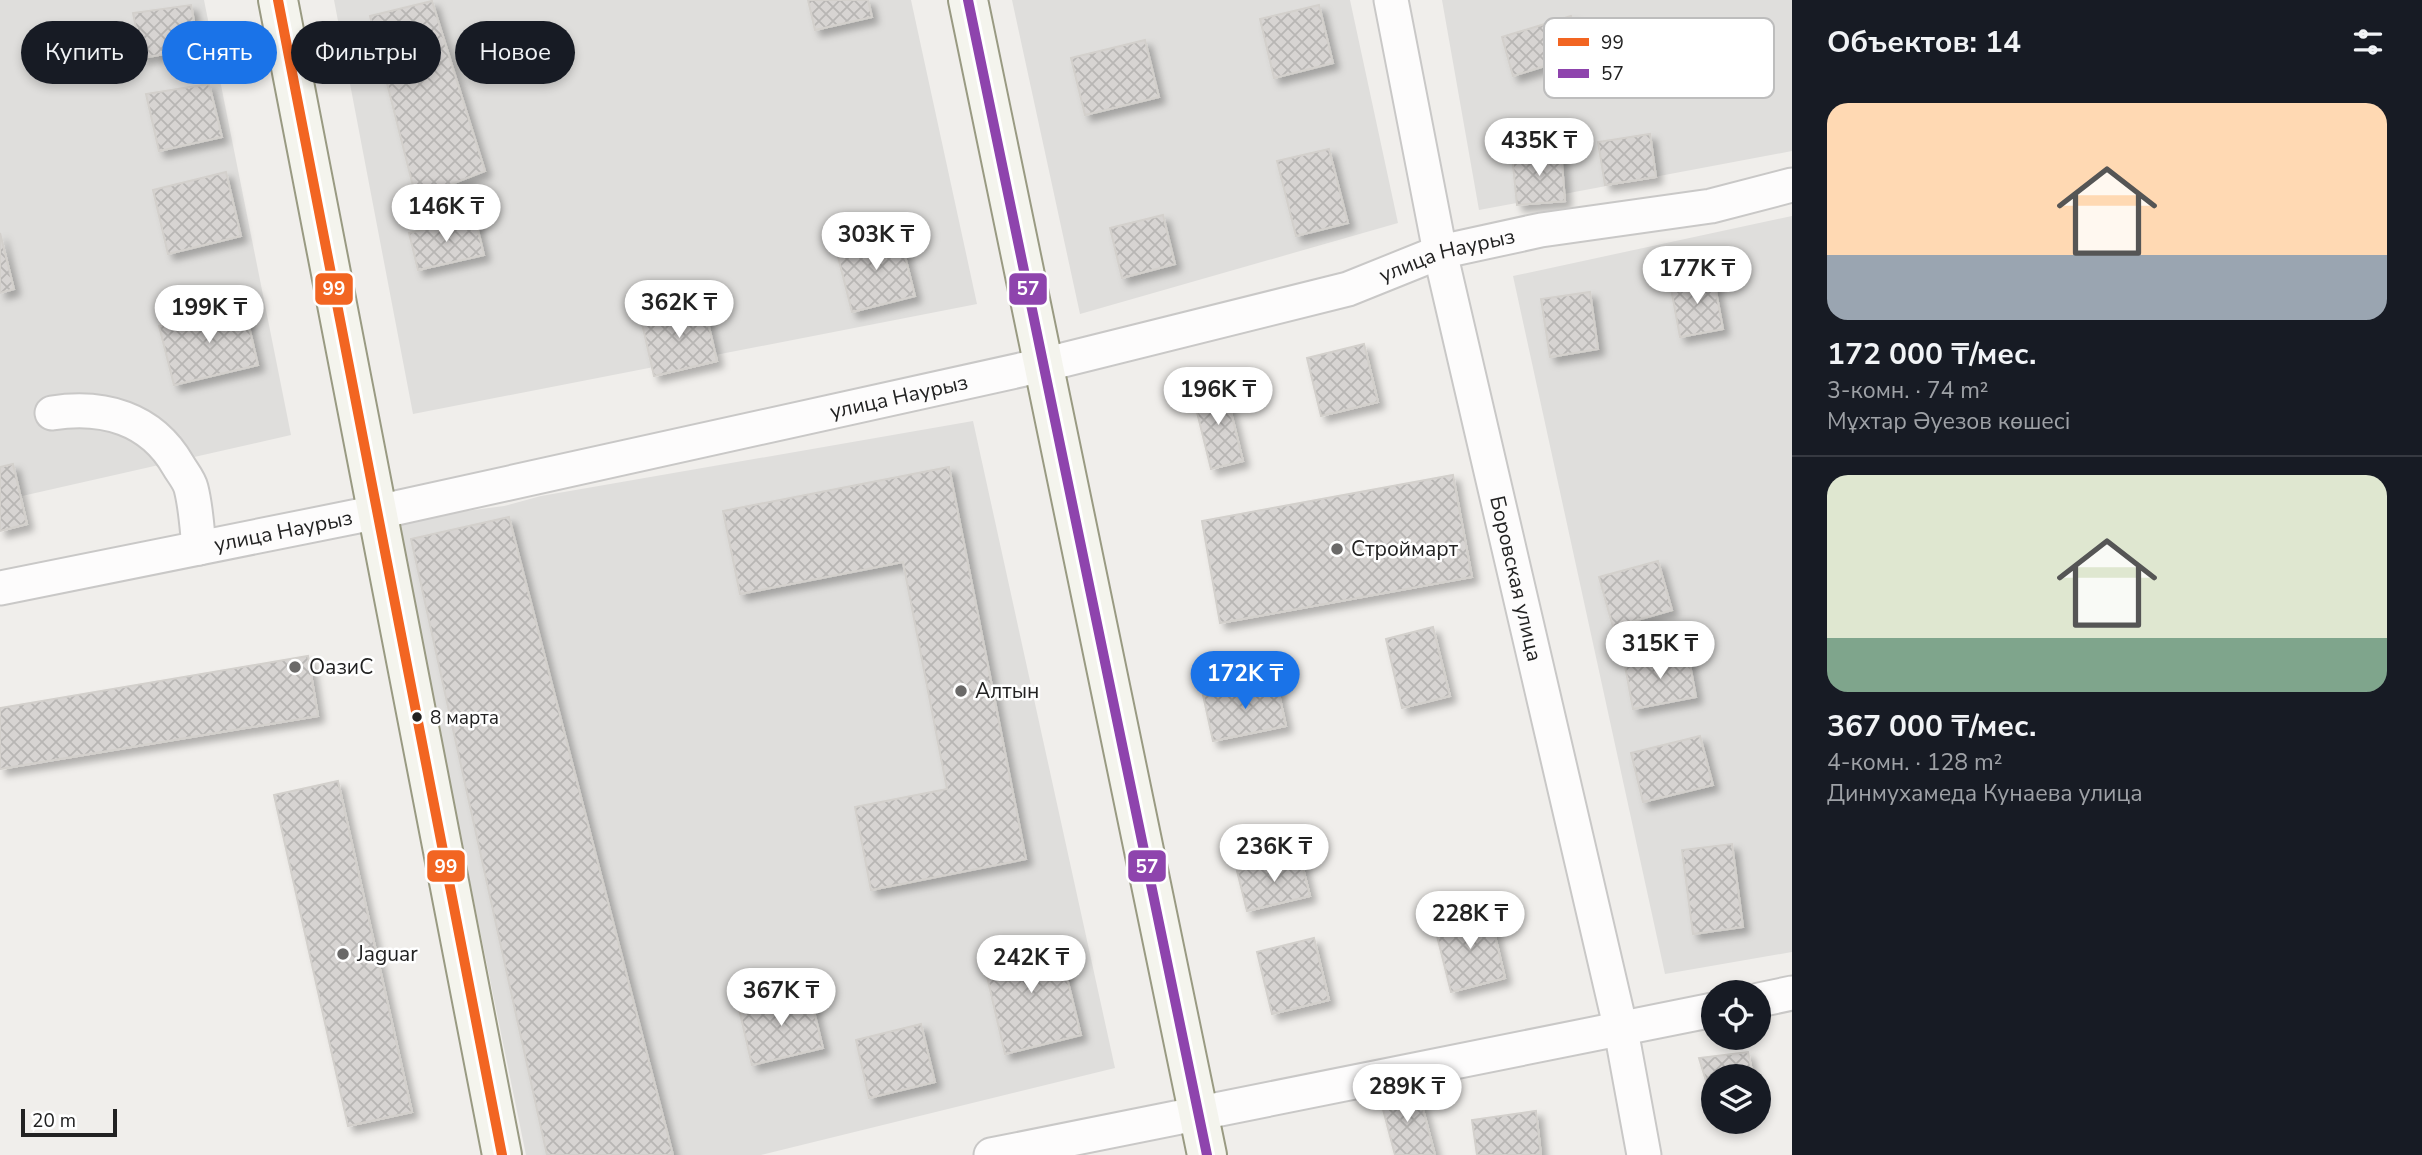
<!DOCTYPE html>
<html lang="ru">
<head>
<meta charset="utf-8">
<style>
	body { margin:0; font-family:"Nunito Sans",sans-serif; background:#242831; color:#f1f3f6; height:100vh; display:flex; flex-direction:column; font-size:26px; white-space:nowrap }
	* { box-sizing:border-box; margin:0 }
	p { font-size:23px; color:#9ea1a6 }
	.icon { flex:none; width:38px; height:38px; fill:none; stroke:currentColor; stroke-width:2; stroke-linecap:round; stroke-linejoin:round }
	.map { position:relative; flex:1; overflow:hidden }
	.details { display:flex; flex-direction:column; background:#171b24; width:630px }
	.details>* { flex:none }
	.hud { position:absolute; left:21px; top:21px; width:665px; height:63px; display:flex; gap:14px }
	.fabs { position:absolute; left:1701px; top:980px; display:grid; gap:14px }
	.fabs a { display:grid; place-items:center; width:70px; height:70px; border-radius:50%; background:#171b24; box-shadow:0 4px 10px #0003; font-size:35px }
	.scale { position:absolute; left:21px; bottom:18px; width:96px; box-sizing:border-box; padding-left:7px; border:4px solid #222; border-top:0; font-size:19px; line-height:24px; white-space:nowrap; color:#222; -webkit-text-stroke:5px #fff; paint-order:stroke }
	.price { position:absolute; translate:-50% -60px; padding:0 16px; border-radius:24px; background:#fff; color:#222; font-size:23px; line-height:46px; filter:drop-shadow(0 2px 4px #0008) }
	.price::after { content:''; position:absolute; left:50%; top:42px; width:21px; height:16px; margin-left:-10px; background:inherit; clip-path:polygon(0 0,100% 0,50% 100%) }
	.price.on { background:#1a73e8; color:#fff }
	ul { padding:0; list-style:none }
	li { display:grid; align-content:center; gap:14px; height:371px; padding:0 35px }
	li+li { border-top:2px solid #363941 }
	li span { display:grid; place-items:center; height:217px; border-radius:21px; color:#555 }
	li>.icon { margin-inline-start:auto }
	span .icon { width:126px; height:126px; fill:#fffc; stroke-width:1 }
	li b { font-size:30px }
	h2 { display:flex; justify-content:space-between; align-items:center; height:84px; padding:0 35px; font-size:30px }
	.chip { padding:0 24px; border-radius:32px; background:#171b24; box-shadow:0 4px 10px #0003; font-size:24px; line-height:63px }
	.chip.on { background:#1a73e8; color:#fff }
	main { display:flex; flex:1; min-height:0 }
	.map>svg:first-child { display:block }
</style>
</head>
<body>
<main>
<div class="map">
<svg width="1792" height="1155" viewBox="0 0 1792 1155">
	<defs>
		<pattern id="building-cross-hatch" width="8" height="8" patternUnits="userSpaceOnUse" patternTransform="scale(1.75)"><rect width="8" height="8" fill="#d7d4d2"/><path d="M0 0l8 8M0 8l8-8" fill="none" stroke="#b8b6b4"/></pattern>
		<filter id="shadow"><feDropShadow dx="6" dy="6" stdDeviation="3.5" flood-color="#0004"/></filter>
	</defs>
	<rect width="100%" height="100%" fill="#f0eeeb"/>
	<path fill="#dfdedc" d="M0 0H204L291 435 0 501Z
		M334 0H911L977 304 413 414Z
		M1012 0H1350L1398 223 1080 314Z
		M1442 0H1792V151L1479 210Z
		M1792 216V952L1665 974 1513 276Z
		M973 421 1115 1068 761 1155H526L463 848 391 521 504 506 541 496Z"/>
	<path fill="url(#building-cross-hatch)" stroke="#d3d0cc" stroke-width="2" filter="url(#shadow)" d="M808 0H868L872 17 815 30Z
		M432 1 485 171 416 198 370 16Z
		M191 5 199 48 142 58 133 13Z
		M1319 5 1333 63 1274 78 1260 19Z
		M1571 16 1583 54 1513 76 1502 37Z
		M1145 40 1159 97 1085 115 1071 58Z
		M209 84 222 137 159 151 146 94Z
		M1650 134 1656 177 1605 185 1598 142Z
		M1329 149 1348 223 1296 236 1277 161Z
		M1561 151 1565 201 1517 205 1512 155Z
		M226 172 241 236 168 254 153 190Z
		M1163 215 1175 264 1122 278 1110 228Z
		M475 218 484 255 418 270 409 233Z
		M899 232 915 296 852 312 836 249Z
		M0 233 14 289 0 293Z
		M1713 275 1723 329 1680 337 1670 283Z
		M1590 292 1598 349 1550 357 1541 299Z
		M244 305 258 365 174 385 159 326Z
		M704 305 717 361 654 376 641 319Z
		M1364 344 1378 402 1321 416 1307 358Z
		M1224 384 1243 461 1211 469 1192 392Z
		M13 464 27 524 0 531V467Z
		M949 467 1026 859 871 890 855 807 947 789 903 562 740 594 723 511Z
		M1453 475 1472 577 1220 623 1202 521Z
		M509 517 673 1155H547L411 539Z
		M1658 561 1672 610 1613 627 1599 577Z
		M1433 627 1450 696 1402 708 1386 639Z
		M1688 654 1696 697 1633 709 1625 666Z
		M308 656 318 716 0 769V708Z
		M1276 680 1286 726 1213 741 1203 695Z
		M1700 736 1713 785 1643 802 1631 753Z
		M338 781 412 1112 348 1126 274 795Z
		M1732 844 1743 927 1693 934 1682 850Z
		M1300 856 1310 896 1247 911 1237 871Z
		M1489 910 1505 978 1451 992 1434 924Z
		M1057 937 1081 1035 1005 1054 982 955Z
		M1314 938 1329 1000 1272 1014 1257 952Z
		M809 991 823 1048 752 1065 739 1009Z
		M921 1024 935 1082 869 1098 856 1040Z
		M1748 1052 1753 1076H1713V1104L1699 1058Z
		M1418 1090 1435 1155H1395L1380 1098Z
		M1536 1111 1541 1155H1477L1472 1120Z"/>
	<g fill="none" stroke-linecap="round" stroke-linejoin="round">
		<defs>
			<g id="street">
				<path id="s1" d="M1391 0 1440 252 1621 1030 1644 1155"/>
				<path d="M52 413C103 405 151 418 178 465 182 472 189 480 191 488 196 507 197 528 199 548"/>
				<path id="s2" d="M0 588 378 512 1043 365 1348 289 1440 252 1541 230 1711 206 1792 185"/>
				<path d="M1759 1000 1792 993"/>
				<path d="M991 1155 1713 1010"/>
			</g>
			<path id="secondary" d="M278 0 502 1155
				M968 0 1207 1155"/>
		</defs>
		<use href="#street" stroke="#c9c8c7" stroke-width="37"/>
		<use href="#secondary" stroke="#999a82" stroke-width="42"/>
		<use href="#street" stroke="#fdfcfc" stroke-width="33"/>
		<use href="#secondary" stroke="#f4f4ed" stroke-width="38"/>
		<defs>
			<path id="bus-1" d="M278 0 502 1155"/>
			<path id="bus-2" d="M968 0 1207 1155"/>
		</defs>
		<use href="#bus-1" stroke="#fff" stroke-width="16"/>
		<use href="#bus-2" stroke="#fff" stroke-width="16"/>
		<use href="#bus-1" stroke="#f26522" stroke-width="10"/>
		<use href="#bus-2" stroke="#8e44ad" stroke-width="10"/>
	</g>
	<g fill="#6a6968" stroke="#fff" stroke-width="2.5">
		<circle cx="1337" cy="549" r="7"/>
		<circle cx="295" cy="667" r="7"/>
		<circle cx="961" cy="691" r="7"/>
		<circle cx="343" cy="954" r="7"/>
	</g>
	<circle fill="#222" stroke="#fff" stroke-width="2.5" cx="417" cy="717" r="6"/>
	<g text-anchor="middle" stroke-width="5" stroke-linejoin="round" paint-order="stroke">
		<g font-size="19" fill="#222" stroke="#fff" text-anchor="start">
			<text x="430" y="724">8 марта</text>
		</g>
		<g font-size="21" fill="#222" stroke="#fff">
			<text dy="7" stroke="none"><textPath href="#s2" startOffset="1486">улица Наурыз</textPath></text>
			<text dy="7" stroke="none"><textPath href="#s2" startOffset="919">улица Наурыз</textPath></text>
			<text dy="7" stroke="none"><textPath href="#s2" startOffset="289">улица Наурыз</textPath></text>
			<text dy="7" stroke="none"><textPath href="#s1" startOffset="592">Боровская улица</textPath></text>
		</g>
		<g font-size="21" fill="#222" stroke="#fff" text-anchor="start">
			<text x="1351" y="556">Строймарт</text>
			<text x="309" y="674">ОазиС</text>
			<text x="975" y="698">Алтын</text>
			<text x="357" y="961">Jaguar</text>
		</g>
	</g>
	<rect x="1544" y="18" width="230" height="80" rx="10" fill="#fff" stroke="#bdbdbd" stroke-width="2"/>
	<rect x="1558" y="38" width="31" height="8" fill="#f26522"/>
	<rect x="1558" y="69" width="31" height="9" fill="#8e44ad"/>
	<g font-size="19" fill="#222">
		<text x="1601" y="49">99</text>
		<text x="1601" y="80">57</text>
	</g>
	<g stroke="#fff" stroke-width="2.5">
		<rect x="314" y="272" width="40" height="34" rx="7" fill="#f26522"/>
		<rect x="1008" y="272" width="40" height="34" rx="7" fill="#8e44ad"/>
		<rect x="426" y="849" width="40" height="34" rx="7" fill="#f26522"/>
		<rect x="1127" y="849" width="40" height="34" rx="7" fill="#8e44ad"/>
	</g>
	<g font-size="19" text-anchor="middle" font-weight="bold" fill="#fff">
		<text x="334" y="295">99</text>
		<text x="1028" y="295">57</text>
		<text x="446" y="873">99</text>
		<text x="1147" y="873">57</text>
	</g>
</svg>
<div class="fabs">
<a><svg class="icon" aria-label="locate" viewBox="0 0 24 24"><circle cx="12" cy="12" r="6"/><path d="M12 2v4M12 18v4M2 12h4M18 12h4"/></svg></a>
<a><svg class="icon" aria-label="layers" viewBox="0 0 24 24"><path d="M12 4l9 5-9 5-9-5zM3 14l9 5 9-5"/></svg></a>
</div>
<div class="scale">20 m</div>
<b class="price" style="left:1539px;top:178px">435K ₸</b>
<b class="price" style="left:446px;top:244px">146K ₸</b>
<b class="price" style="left:876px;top:272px">303K ₸</b>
<b class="price" style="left:1697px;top:306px">177K ₸</b>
<b class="price" style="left:679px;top:340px">362K ₸</b>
<b class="price" style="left:209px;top:345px">199K ₸</b>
<b class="price" style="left:1218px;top:427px">196K ₸</b>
<b class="price" style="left:1660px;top:681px">315K ₸</b>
<b class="price on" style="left:1245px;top:711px">172K ₸</b>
<b class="price" style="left:1274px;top:884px">236K ₸</b>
<b class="price" style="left:1470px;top:951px">228K ₸</b>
<b class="price" style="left:1031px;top:995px">242K ₸</b>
<b class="price" style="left:781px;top:1028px">367K ₸</b>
<b class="price" style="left:1407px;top:1124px">289K ₸</b>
<div class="hud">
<a class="chip">Купить</a>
<a class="chip on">Снять</a>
<a class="chip">Фильтры</a>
<a class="chip">Новое</a>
</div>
</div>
<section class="details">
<h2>Объектов: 14<svg class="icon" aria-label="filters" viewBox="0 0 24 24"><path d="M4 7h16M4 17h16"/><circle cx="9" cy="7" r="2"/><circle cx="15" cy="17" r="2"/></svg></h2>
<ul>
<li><span style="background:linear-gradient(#ffd9b3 70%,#9aa5b1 0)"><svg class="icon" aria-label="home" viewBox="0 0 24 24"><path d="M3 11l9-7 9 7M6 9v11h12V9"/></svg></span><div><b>172 000 ₸/мес.</b><p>3-комн. · 74 m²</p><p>Мұхтар Әуезов көшесі</p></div></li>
<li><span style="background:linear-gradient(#dfe7d0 75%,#7fa58c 0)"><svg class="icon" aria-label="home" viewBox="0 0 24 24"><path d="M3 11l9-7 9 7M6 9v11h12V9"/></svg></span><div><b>367 000 ₸/мес.</b><p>4-комн. · 128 m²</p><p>Динмухамеда Кунаева улица</p></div></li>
</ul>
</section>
</main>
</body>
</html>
